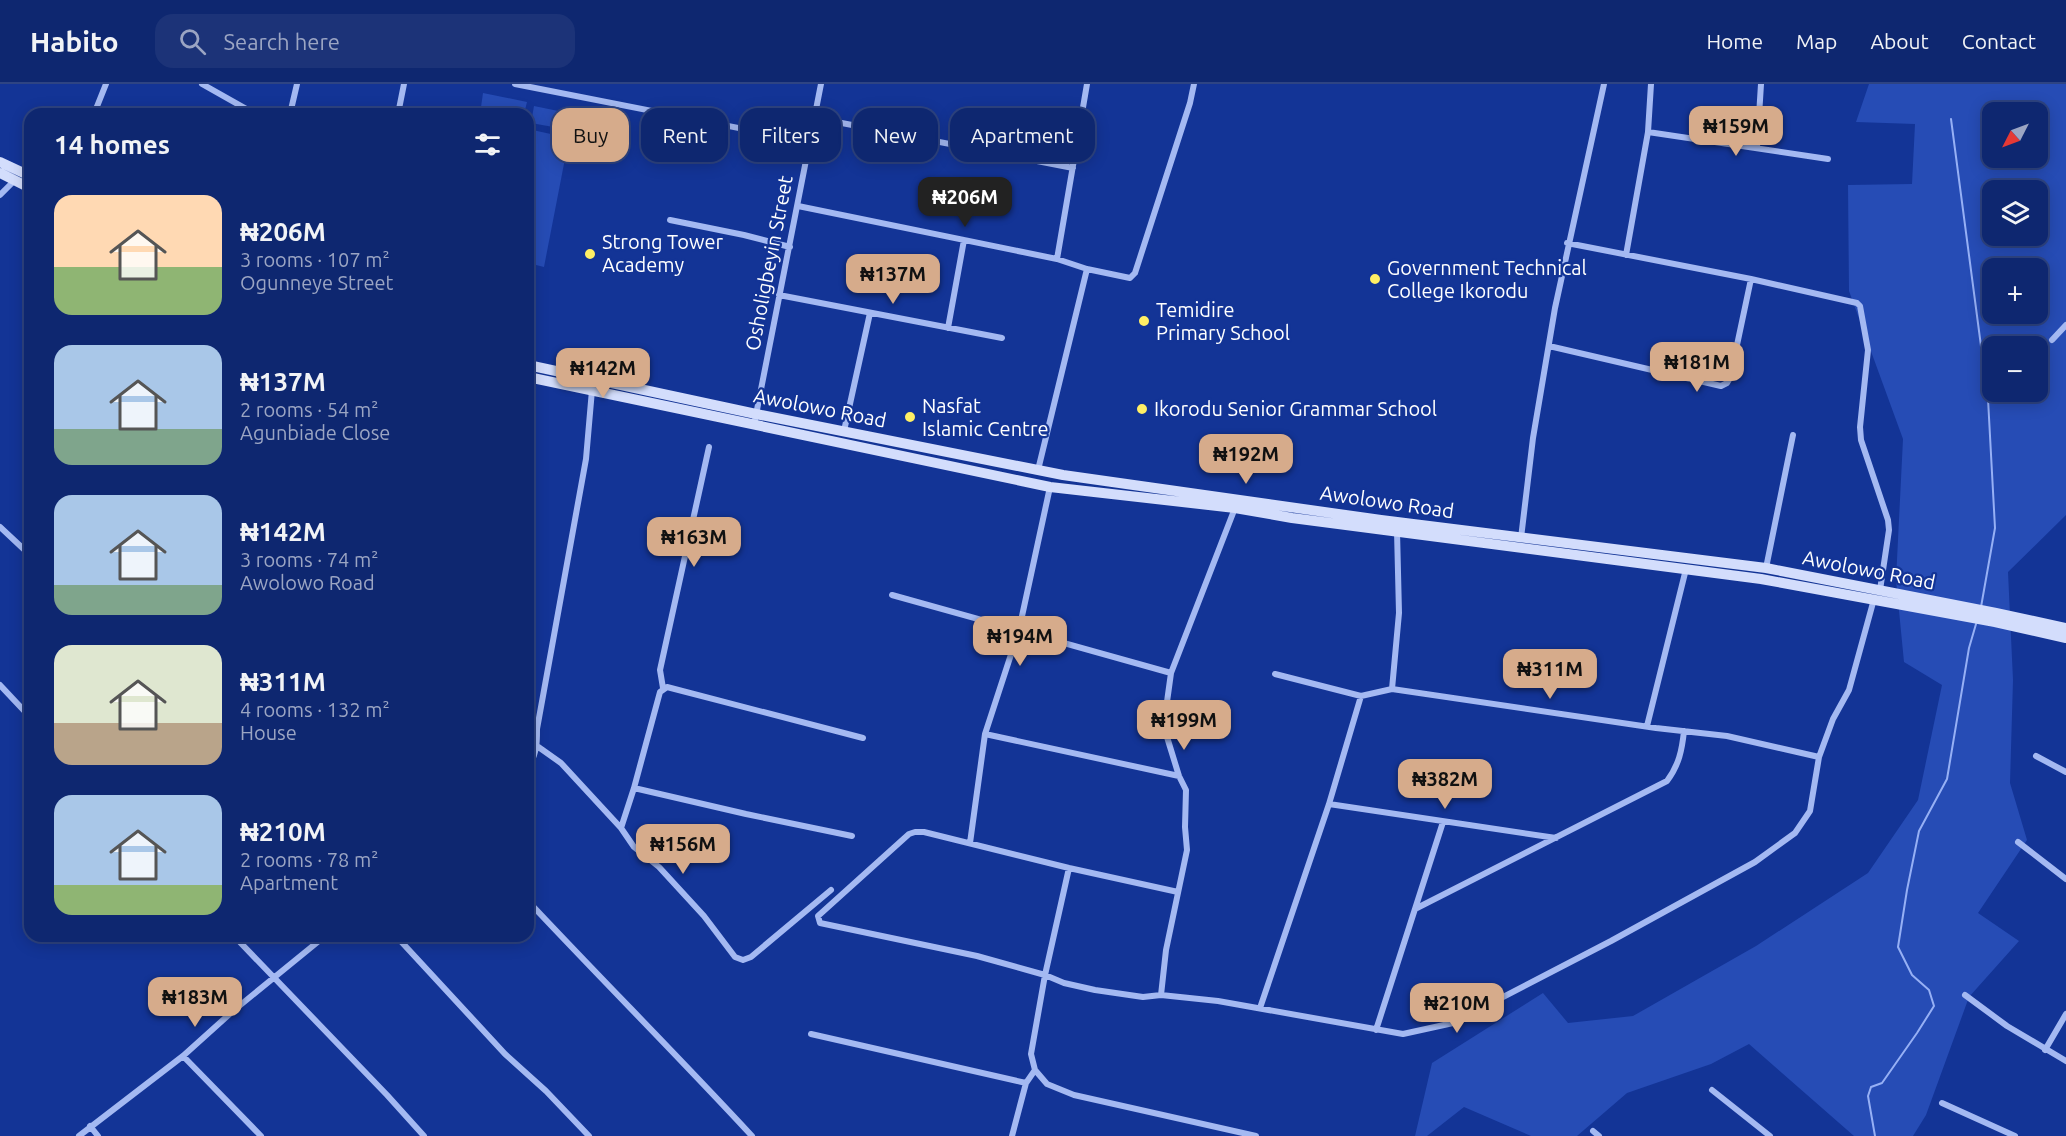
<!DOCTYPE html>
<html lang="en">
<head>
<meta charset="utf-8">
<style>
	body { margin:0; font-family:Ubuntu,sans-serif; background:#1c3378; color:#f1f3f6; height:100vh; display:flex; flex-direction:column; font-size:22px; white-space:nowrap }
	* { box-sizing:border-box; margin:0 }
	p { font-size:20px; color:#9ba5c3 }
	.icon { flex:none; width:33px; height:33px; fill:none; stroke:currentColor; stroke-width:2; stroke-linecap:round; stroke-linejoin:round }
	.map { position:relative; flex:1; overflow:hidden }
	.drawer { position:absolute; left:24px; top:24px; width:510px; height:834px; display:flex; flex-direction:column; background:#0e2770; border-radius:18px; box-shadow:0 3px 15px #0003,0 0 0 2px #2e4483 }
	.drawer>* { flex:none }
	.guide { position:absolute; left:552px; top:24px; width:570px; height:54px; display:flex; gap:12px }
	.needle { width:39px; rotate:228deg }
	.fabs { position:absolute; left:1982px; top:18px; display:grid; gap:12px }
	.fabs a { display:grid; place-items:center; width:66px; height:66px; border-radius:12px; background:#0e2770; box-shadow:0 3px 15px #0003,0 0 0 2px #2e4483; font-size:30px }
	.price { position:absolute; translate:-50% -51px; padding:0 14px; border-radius:12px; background:#d6ab8b; color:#111; font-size:20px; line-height:39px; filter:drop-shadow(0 2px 3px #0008) }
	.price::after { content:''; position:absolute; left:50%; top:36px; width:18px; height:14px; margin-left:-9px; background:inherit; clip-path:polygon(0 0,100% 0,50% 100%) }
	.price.selected { background:#222; color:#fff }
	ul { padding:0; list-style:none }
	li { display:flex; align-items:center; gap:18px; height:150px; padding:0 30px }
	li span { display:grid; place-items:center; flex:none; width:168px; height:120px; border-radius:18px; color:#555 }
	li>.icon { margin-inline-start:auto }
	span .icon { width:72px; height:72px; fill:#fffc; stroke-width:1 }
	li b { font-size:26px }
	h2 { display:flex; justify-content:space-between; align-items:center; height:72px; padding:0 30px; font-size:26px }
	.pill { padding:0 21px; border-radius:18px; background:#0e2770; box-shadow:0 3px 15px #0003,0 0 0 2px #2e4483; font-size:21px; line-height:54px }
	.pill.selected { background:#d6ab8b; color:#111 }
	header { display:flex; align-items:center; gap:36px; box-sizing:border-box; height:84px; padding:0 30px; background:#0e2770; border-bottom:2px solid #2e4483 }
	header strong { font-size:28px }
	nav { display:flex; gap:33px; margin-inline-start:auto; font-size:21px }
	.search { width:420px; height:54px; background:#1c3378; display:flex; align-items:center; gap:15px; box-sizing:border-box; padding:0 21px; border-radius:18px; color:#9ba5c3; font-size:22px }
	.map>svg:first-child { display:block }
</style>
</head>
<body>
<header>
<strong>Habito</strong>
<div class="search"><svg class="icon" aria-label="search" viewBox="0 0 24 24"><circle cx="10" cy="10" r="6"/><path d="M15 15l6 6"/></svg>Search here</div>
<nav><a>Home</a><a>Map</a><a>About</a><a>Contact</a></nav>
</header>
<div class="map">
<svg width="2066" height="1052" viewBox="0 0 2066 1052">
	<rect width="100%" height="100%" fill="#133496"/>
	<path fill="#264cb5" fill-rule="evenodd" d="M1869 0H2066V431L2008 488 2013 596 2010 699 2027 756 1978 829 2019 857 1969 913 1926 1031 1913 1052H1854L1749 960 1711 980 1627 1009 1577 1052H1531L1464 1023 1427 1052H1415L1432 979 1543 909 1568 939 1633 932 1756 862 1868 789 1918 716 1942 601 1904 578 1896 496 1903 355 1849 207 1848 101 1912 100 1915 40 1856 38ZM1992 28H2037V74H1992ZM1992 106H2037V152H1992ZM1992 184H2037V230H1992ZM1992 262H2037V308H1992Z
		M483 9 527 18 524 30H480Z
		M534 22 573 30 570 46 531 39Z
		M528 45 569 54 544 183 528 179Z"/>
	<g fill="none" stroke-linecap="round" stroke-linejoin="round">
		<path stroke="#96b0f5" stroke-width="2" d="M1951 35 1988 315 1995 444 1981 523
			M1875 1052 1868 1012 1871 1003 1882 999 1917 949 1934 922 1929 906 1912 891 1898 863 1907 806 1919 747 1947 695 1969 564 1976 540"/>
		<path stroke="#a4b9f2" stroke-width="6" d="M202 0 255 30
			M515 0 810 58
			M94 30 106 0
			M290 30 297 0
			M398 30 404 0
			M816 34 1073 84
			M1648 48 1828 75
			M1757 64 1761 0
			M0 111 15 96
			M798 122 1057 175 1087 185 1130 194 1135 189 1190 19 1194 0
			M670 136 744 151 790 163
			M1567 159 1751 195 1857 219 1860 222 1868 266 1860 343 1861 356 1888 436 1889 446 1880 506
			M1626 171 1648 48 1651 0
			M1057 175 1087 0
			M779 211 1002 254
			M948 244 964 156
			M2052 256 2066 241
			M1549 262 1721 302 1727 299 1730 294 1751 195
			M754 341 821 0
			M844 347 870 229
			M1038 386 1087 185
			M0 443 30 471
			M1521 454 1533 354 1555 224 1604 0
			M1766 484 1793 351
			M892 511 1171 589
			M1275 590 1361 612 1392 605 1656 644 1727 652 1819 673
			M0 601 30 633
			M663 604 660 586 709 363
			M1392 605 1399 529 1397 447
			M1647 642 1686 485
			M985 650 1179 692
			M537 662 561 679 621 744 634 763 659 783 704 832 735 873 743 876 751 873 831 806
			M2036 672 2066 688
			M528 682C537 670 537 660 537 645L586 375 592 306
			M634 704 746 730 852 752
			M1329 720 1556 754
			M621 744 634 704 660 608 667 603 863 654
			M2018 758 2066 795
			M970 759 985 650 1019 546 1050 403
			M1069 784 1045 891 1031 970 1035 986 1047 1000 1074 1011 1256 1052
			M1178 808 1069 784 924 748H915L909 750 818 832 820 839 977 872 1045 891 1064 899 1095 906 1143 913 1161 911 1218 917 1403 950 1453 939 1611 857 1755 778 1795 749 1810 727 1819 673 1833 635 1849 606 1874 515
			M528 817C602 896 678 972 752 1052
			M1417 824 1667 697C1679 681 1682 666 1684 647
			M234 852 387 1011 424 1052
			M396 852 505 970 546 1007 589 1052
			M1161 911 1166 866 1187 766 1185 743 1186 706 1179 692 1167 653 1166 625 1171 589 1235 424
			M1965 911 2007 942 2066 977
			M1260 924 1329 720 1361 612
			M1376 946 1443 738
			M811 950 1026 999
			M2045 966 2066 930
			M183 972 261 1052
			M1712 1006 1770 1052
			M1942 1019 2015 1052
			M90 1042 98 1052
			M1593 1047 1599 1052
			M79 1052 183 972 233 927 325 852
			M1012 1052 1026 999 1035 986"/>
		<path stroke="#d3ddfc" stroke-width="10" d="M0 78 30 92
			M0 89 30 104
			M528 281 756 330 1063 391 1381 436 1766 484 1996 529 2066 544
			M528 293 1050 403 1235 424 1292 434 1761 495 1995 538 2066 554"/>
	</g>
	<g fill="#ffef65" stroke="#133496" stroke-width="2">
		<circle cx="590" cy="170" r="6"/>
		<circle cx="1375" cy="195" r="6"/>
		<circle cx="1144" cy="237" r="6"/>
		<circle cx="1142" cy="325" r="6"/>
		<circle cx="910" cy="333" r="6"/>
	</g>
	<g text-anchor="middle" stroke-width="4.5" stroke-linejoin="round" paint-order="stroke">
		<g font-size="20" fill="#fff" stroke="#133496" text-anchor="start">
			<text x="602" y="165">Strong Tower<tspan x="602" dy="23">Academy</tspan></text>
			<text x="1387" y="191">Government Technical<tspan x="1387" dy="23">College Ikorodu</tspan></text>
			<text x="1156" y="233">Temidire<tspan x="1156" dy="23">Primary School</tspan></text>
			<text x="922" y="329">Nasfat<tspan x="922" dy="23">Islamic Centre</tspan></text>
			<text x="1154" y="332">Ikorodu Senior Grammar School</text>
		</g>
		<g font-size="20" fill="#fff" stroke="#133496">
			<text transform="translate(769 179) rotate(-79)" y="7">Osholigbeyin Street</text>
			<text transform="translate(820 324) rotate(11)" y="7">Awolowo Road</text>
			<text transform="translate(1387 418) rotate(8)" y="7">Awolowo Road</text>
			<text transform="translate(1869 486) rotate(11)" y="7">Awolowo Road</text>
		</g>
	</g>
</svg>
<div class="fabs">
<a><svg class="needle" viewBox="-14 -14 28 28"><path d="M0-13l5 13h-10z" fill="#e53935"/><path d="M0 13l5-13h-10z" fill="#9ba5c3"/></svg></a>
<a><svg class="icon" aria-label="layers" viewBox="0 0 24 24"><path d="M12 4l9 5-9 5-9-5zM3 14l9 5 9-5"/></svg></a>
<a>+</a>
<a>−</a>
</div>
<b class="price" style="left:1736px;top:73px">₦159M</b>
<b class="price selected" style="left:965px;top:144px">₦206M</b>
<b class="price" style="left:893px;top:221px">₦137M</b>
<b class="price" style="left:1697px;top:309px">₦181M</b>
<b class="price" style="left:603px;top:315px">₦142M</b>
<b class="price" style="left:1246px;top:401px">₦192M</b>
<b class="price" style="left:694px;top:484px">₦163M</b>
<b class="price" style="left:1020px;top:583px">₦194M</b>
<b class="price" style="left:1550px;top:616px">₦311M</b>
<b class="price" style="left:1184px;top:667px">₦199M</b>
<b class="price" style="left:1445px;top:726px">₦382M</b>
<b class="price" style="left:683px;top:791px">₦156M</b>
<b class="price" style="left:195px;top:944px">₦183M</b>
<b class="price" style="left:1457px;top:950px">₦210M</b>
<div class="guide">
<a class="pill selected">Buy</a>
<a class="pill">Rent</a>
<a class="pill">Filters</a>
<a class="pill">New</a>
<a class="pill">Apartment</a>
</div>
<section class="drawer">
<h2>14 homes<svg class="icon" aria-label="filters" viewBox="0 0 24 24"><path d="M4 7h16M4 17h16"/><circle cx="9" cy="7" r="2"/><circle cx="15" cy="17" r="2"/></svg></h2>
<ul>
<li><span style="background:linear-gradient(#ffd9b3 60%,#8fb573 0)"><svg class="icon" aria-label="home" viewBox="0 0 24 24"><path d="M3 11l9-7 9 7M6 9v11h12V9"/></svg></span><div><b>₦206M</b><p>3 rooms · 107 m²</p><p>Ogunneye Street</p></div></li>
<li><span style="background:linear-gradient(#a9c7e8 70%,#7fa58c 0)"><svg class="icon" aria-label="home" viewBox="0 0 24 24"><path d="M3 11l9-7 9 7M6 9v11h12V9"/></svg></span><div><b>₦137M</b><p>2 rooms · 54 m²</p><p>Agunbiade Close</p></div></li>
<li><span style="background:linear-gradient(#a9c7e8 75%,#7fa58c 0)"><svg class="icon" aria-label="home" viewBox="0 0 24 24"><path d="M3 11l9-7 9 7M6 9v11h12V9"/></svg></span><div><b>₦142M</b><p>3 rooms · 74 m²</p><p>Awolowo Road</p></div></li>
<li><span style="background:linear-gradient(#dfe7d0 65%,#b9a48a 0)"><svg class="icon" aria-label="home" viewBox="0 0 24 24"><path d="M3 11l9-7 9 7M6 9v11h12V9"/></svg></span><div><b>₦311M</b><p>4 rooms · 132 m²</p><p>House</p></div></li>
<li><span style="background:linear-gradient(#a9c7e8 75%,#8fb573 0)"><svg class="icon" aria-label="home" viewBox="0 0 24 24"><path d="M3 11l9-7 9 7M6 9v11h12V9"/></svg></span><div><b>₦210M</b><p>2 rooms · 78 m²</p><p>Apartment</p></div></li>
</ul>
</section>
</div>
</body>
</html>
